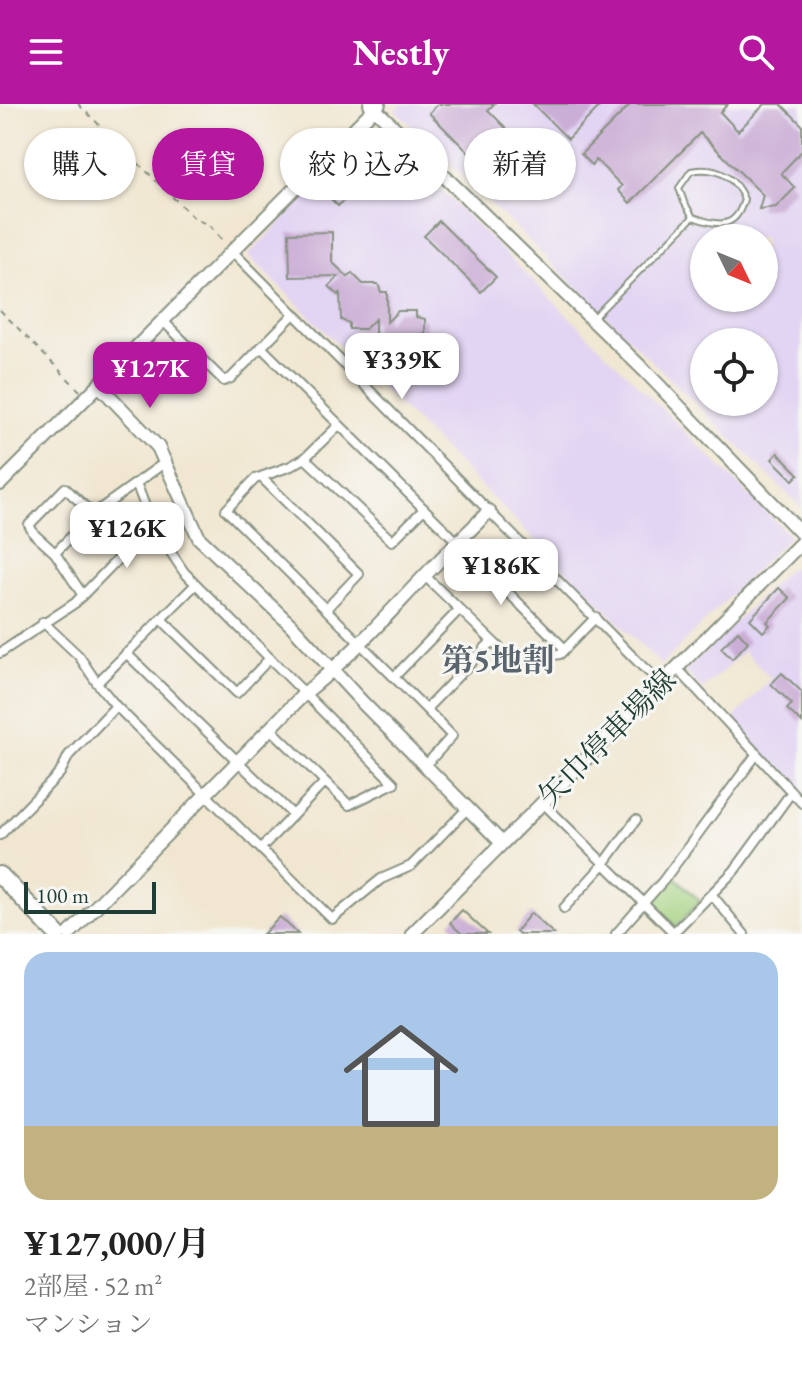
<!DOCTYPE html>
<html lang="ja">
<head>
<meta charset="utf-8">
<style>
	body { margin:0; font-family:"EB Garamond","Noto Serif JP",serif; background:#f2f2f2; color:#222; height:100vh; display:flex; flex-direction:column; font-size:30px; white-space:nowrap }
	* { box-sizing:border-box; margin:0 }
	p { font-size:26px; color:#767676 }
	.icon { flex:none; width:44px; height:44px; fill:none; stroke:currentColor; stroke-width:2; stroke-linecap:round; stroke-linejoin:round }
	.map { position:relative; height:830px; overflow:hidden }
	.drawer { display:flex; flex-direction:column; background:#fff; flex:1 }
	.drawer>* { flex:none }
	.top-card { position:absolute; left:24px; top:24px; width:754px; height:72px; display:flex; gap:16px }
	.needle { width:52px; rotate:133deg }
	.buttons { position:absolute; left:690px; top:120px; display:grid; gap:16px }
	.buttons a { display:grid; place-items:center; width:88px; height:88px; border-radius:50%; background:#fff; box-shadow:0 2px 6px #0004; font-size:40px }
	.scale { position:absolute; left:24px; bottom:20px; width:132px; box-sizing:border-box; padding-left:8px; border:4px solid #1f3d34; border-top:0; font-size:22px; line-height:28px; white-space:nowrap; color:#1f3d34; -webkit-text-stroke:6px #f6f6f2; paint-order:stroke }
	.price { position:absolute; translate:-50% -68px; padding:0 18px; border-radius:16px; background:#fff; color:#222; font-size:26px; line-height:52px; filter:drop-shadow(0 2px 4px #0008) }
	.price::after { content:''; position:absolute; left:50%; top:48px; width:24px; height:18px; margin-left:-12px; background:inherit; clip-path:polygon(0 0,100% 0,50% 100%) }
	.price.active { background:#b5179e; color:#fff }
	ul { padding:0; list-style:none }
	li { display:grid; align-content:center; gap:16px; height:424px; padding:0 24px }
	li span { display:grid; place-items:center; height:248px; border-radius:24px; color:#555 }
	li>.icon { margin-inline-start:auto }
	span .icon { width:144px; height:144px; fill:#fffc; stroke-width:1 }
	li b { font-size:34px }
	.pill { padding:0 28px; border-radius:36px; background:#fff; box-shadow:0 2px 6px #0004; font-size:28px; line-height:72px }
	.pill.active { background:#b5179e; color:#fff }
	header { display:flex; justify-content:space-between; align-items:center; height:104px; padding:0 24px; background:#b5179e; color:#fff; font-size:36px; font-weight:700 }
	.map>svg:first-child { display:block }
</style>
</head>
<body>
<header><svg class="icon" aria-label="menu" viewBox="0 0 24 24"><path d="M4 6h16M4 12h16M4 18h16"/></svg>Nestly<svg class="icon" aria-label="search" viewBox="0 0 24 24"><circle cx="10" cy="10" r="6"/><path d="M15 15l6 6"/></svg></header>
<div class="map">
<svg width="802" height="830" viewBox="0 0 802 830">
	<rect width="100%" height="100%" fill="#f6f6f2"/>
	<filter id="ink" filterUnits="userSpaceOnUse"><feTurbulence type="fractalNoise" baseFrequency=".0125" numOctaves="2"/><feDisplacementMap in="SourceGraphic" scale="16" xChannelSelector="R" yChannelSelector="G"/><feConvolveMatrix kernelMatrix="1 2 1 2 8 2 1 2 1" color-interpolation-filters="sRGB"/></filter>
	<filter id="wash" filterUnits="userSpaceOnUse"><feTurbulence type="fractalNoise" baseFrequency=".006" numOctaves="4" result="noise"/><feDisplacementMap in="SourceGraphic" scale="32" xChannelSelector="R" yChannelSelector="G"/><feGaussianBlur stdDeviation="1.8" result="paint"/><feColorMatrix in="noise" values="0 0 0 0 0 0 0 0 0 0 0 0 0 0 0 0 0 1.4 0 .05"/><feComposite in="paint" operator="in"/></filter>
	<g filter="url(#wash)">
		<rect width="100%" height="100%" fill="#f1e7d1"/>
		<path fill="#e2d4f3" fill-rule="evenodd" d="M402 0H802V404L395 6ZM704 134H764V194H704ZM704 238H764V298H704Z
			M377 22 790 432 661 561 248 151Z
			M802 463V697L730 618 771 575 744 547 702 586 685 567 790 464Z"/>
		<path fill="#a4d280" stroke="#62885a" stroke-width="2" d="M673 771 700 797 676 823 650 798Z"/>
		<g id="blocks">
			<path fill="#cbaed6" d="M438 0H494L488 6 508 26 477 57 429 9Z
				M533 0H602L568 35Z
				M631 0H728L720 8 738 27 765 0H781L802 21V47L781 69 795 84 776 103 759 105 763 91 700 29 630 99 618 86 622 82 596 56 592 61 581 50Z
				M357 61 359 63 361 61 368 68 366 70 368 72 338 102 329 93 344 77 343 72Z
				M439 117 496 173 481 188 424 132Z
				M332 128V158L348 173 352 169 363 180H378L381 188H387V218L398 207H416V213L425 215V233L402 257H383V251L375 248V215L365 225H349V219L341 216 340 189 338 191 329 182 339 172 290 173 289 129Z
				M778 349 799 370 793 376 772 355Z
				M779 484 790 494 767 518 770 521 763 528 750 515Z
				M738 527 748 538 732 555 721 544Z
				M782 569 802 588V619L787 605 792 600 771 580Z
				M462 806 478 821 488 830H462L450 819Z
				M531 809 554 830H519L516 827Z
				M280 813 298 830H263Z"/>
		</g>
	</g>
	<g filter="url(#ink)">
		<use href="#blocks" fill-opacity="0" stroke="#889282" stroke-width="2"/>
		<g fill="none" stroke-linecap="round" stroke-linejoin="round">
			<defs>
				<path id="lane" d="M593 214 693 113 684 98 679 84 691 67C716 62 734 72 744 95 736 126 718 122 693 113"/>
				<path id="street" d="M232 147 643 563 661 578
					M163 217 224 277 231 274 293 211
					M261 243 565 545
					M338 322 305 354 291 362 255 375 226 406 426 605 491 538
					M305 354 392 437 424 405
					M261 373 359 470 326 505
					M136 379 152 420 184 468 394 679 349 701 271 625
					M55 449 93 410 167 357
					M425 472 513 557 560 550 596 513
					M82 490 55 449 34 430 29 421 65 384 93 410
					M161 515 237 589 270 554
					M43 518 79 552 97 579 196 480
					M0 549 75 499 152 420
					M126 549 293 711
					M676 563 802 699
					M394 573 459 506
					M97 579 116 602
					M425 662 452 632 426 605
					M543 699 674 829
					M0 731 60 669 69 651 116 602 332 815 381 775 411 762 467 705
					M261 744 325 678
					M712 791 744 830
					M564 804 604 760 636 716
					M616 830 663 777 756 651
					M672 830 734 767 791 689"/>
				<path id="secondary" d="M370 0 646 268 802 430
					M99 281 158 343 199 434 292 522 363 599 502 739
					M0 380 379 0
					M69 830 305 589C354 550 393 504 437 459 454 441 472 425 489 407
					M412 830 802 438"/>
				<path id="highway" d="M0 771 57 830"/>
			</defs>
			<use href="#lane" stroke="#889282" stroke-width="8"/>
			<use href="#street" stroke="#889282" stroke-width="12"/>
			<use href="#secondary" stroke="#889282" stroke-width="16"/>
			<use href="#highway" stroke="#889282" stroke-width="20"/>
			<path stroke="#889282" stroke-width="2" stroke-dasharray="6 6" stroke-linecap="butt" d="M78 0 195 115 209 121 224 138
				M0 206 80 287"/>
			<use href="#lane" stroke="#fff" stroke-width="4"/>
			<use href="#street" stroke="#fff" stroke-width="8"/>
			<use href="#secondary" stroke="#fff" stroke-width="12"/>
			<use href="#highway" stroke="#fff" stroke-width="16"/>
		</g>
	</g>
	<g text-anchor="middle" stroke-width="6" stroke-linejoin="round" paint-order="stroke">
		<g font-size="30" fill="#1f3d34" stroke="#f6f6f2">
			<text transform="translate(607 634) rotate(-45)" y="10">矢巾停車場線</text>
		</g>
		<g font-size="32" font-weight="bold" fill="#5b656d" stroke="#f6f6f2">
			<text x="498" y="567">第5地割</text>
		</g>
	</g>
</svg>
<div class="buttons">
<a><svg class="needle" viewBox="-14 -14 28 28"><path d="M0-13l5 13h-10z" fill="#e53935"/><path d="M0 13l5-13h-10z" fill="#767676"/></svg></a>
<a><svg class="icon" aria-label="locate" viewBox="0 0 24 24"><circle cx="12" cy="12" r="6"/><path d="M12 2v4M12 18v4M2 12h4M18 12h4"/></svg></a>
</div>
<div class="scale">100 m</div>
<b class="price" style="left:402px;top:297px">¥339K</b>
<b class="price active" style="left:150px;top:306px">¥127K</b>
<b class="price" style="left:127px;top:466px">¥126K</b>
<b class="price" style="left:501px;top:503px">¥186K</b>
<div class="top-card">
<a class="pill">購入</a>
<a class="pill active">賃貸</a>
<a class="pill">絞り込み</a>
<a class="pill">新着</a>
</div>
</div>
<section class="drawer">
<ul>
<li><span style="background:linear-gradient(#a9c7e8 70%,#c2b280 0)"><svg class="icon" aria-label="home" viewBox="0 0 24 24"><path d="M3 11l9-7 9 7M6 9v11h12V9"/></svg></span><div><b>¥127,000/月</b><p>2部屋 · 52 m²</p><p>マンション</p></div></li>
</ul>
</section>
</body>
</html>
